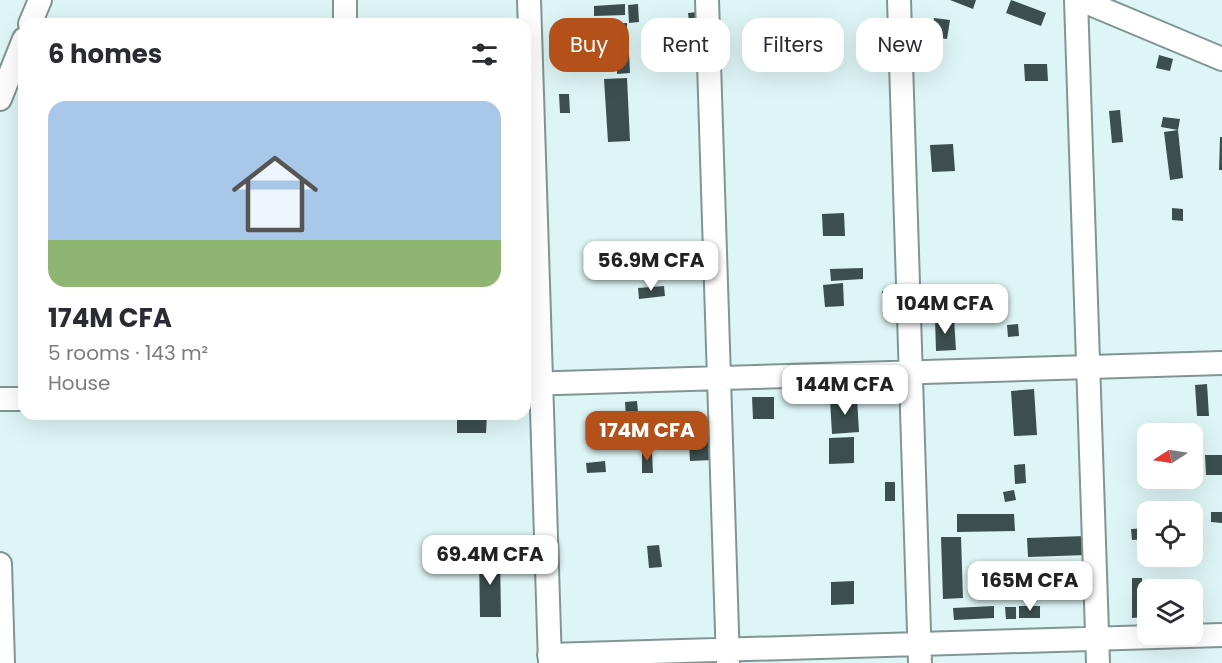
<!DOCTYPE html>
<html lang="en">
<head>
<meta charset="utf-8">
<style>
	body { margin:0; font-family:Poppins,sans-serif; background:#f7f7f7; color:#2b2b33; height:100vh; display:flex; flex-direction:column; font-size:22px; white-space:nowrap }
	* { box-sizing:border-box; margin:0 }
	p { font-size:20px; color:#7c7c81 }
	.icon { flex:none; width:33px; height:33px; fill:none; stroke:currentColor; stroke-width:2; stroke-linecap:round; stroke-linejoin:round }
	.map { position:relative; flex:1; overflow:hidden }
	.side { position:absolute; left:18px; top:18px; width:513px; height:402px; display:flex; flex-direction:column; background:#fff; border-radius:18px; box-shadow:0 6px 24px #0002 }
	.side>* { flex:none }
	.top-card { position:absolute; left:549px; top:18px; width:570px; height:54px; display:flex; gap:12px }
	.needle { width:39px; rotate:258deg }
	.fabs { position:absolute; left:1137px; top:423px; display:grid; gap:12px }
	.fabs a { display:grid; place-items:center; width:66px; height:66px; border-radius:12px; background:#fff; box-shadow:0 6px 24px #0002; font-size:30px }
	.price { position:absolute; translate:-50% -51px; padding:0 14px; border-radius:12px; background:#fff; color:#222; font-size:20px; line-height:39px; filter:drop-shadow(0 2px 3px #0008) }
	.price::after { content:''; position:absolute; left:50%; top:36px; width:18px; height:14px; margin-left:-9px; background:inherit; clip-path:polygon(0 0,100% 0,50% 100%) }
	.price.selected { background:#b4511a; color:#fff }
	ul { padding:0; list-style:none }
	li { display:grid; align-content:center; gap:12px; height:318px; padding:0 30px }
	li span { display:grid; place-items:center; height:186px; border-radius:18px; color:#555 }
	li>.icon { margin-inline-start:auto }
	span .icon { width:108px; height:108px; fill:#fffc; stroke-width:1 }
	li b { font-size:26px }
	h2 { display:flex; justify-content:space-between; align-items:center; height:72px; padding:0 30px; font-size:26px }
	.pill { padding:0 21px; border-radius:18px; background:#fff; box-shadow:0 6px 24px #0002; font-size:21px; line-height:54px }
	.pill.selected { background:#b4511a; color:#fff }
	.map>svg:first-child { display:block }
</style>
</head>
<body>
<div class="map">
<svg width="1222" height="663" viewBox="0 0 1222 663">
	<rect width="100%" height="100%" fill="#def5f5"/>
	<path fill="#3b4f4e" d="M950 0H976L973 9Z
		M1011 0 1046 13 1041 26 1006 13Z
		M625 4V15L594 16V6Z
		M638 4 639 22 629 23 628 5Z
		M698 12 699 29 690 30 688 13Z
		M934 18 950 20 947 39 931 37Z
		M614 23H627V44L615 45Z
		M616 52H629L630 73 617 74Z
		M1159 55 1173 59 1170 71 1156 68Z
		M1024 64H1047L1048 81H1025Z
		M627 78 630 141 608 142 604 79Z
		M559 94H569L570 113H560Z
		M1120 110 1123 142 1112 143 1109 111Z
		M1163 117 1180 119 1178 130 1161 127Z
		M1178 130 1183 178 1170 180 1164 132Z
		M1220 137H1222V170H1219Z
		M953 144 955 171 932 172 930 145Z
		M1172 208 1183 209V221L1172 220Z
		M844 213 845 236H823L822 214Z
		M863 268V279L831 281 830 269Z
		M843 283 844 306 825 307 823 285Z
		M664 286 665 296 639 299 638 288Z
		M882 291 893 292 892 314H882Z
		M954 318 956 350 936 351 935 319Z
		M1018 324 1019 336 1008 337 1007 325Z
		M1207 384 1209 416H1197L1195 385Z
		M1034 389 1037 435 1014 436 1011 391Z
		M752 397H774V419H753Z
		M857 398 859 432 832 434 830 400Z
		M637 401 640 433 627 434 625 402Z
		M457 414H487L486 433H457Z
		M712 427 713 460 690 461 688 428Z
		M854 437V463L829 464V438Z
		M642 451H652L653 473H642Z
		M1205 455H1222V475H1206Z
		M605 461 606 472 587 473 586 463Z
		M1025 464 1026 483 1015 484 1014 465Z
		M885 482H895V501H885Z
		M1014 490 1016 500 1005 502 1003 492Z
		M1211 512H1222V523L1211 522Z
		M957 514H1014L1015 531 957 532Z
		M1148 528V539L1132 540 1131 529Z
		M1086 536 1087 555 1028 557 1027 538Z
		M941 537H961L963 598 943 599Z
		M659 545 662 567 649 568 647 546Z
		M479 555H500L501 617H480Z
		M1089 568 1090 589 1077 590 1075 569Z
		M1132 578H1142L1143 617 1132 618Z
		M854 581V604L831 605V582Z
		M994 606V618L954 620 953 608Z
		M1019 606H1040V618H1019Z
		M1005 607H1016V619H1006Z"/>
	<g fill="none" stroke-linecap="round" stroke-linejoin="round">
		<defs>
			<path id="minor" d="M345 0V24
				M529 0 550 663
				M707 0 728 663
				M899 0 920 663
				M1076 0 1098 663
				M1081 0 1222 59
				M30 24 40 0
				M0 99 24 39
				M525 384 1222 363
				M0 399H24
				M0 564 3 663
				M549 655 1222 635"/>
		</defs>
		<use href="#minor" stroke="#809695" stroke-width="26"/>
		<use href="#minor" stroke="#fff" stroke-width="22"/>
	</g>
</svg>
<div class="fabs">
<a><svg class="needle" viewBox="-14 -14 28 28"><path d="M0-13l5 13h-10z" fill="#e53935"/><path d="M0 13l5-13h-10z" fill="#7c7c81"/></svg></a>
<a><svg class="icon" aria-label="locate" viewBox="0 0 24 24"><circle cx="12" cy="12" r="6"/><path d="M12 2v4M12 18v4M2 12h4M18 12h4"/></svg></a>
<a><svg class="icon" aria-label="layers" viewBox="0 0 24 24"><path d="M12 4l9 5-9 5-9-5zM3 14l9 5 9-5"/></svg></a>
</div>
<b class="price" style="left:651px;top:292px">56.9M CFA</b>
<b class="price" style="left:945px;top:335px">104M CFA</b>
<b class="price" style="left:845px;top:416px">144M CFA</b>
<b class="price selected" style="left:647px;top:462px">174M CFA</b>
<b class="price" style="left:490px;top:586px">69.4M CFA</b>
<b class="price" style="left:1030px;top:612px">165M CFA</b>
<div class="top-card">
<a class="pill selected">Buy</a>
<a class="pill">Rent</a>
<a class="pill">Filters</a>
<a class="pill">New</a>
</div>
<section class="side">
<h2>6 homes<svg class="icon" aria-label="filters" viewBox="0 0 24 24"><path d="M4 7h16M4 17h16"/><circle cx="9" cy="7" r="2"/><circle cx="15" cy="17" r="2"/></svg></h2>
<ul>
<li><span style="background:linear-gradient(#a9c7e8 75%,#8fb573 0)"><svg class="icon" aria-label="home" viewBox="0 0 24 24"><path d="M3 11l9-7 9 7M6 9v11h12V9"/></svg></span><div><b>174M CFA</b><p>5 rooms · 143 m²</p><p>House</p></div></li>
</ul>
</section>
</div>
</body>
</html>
